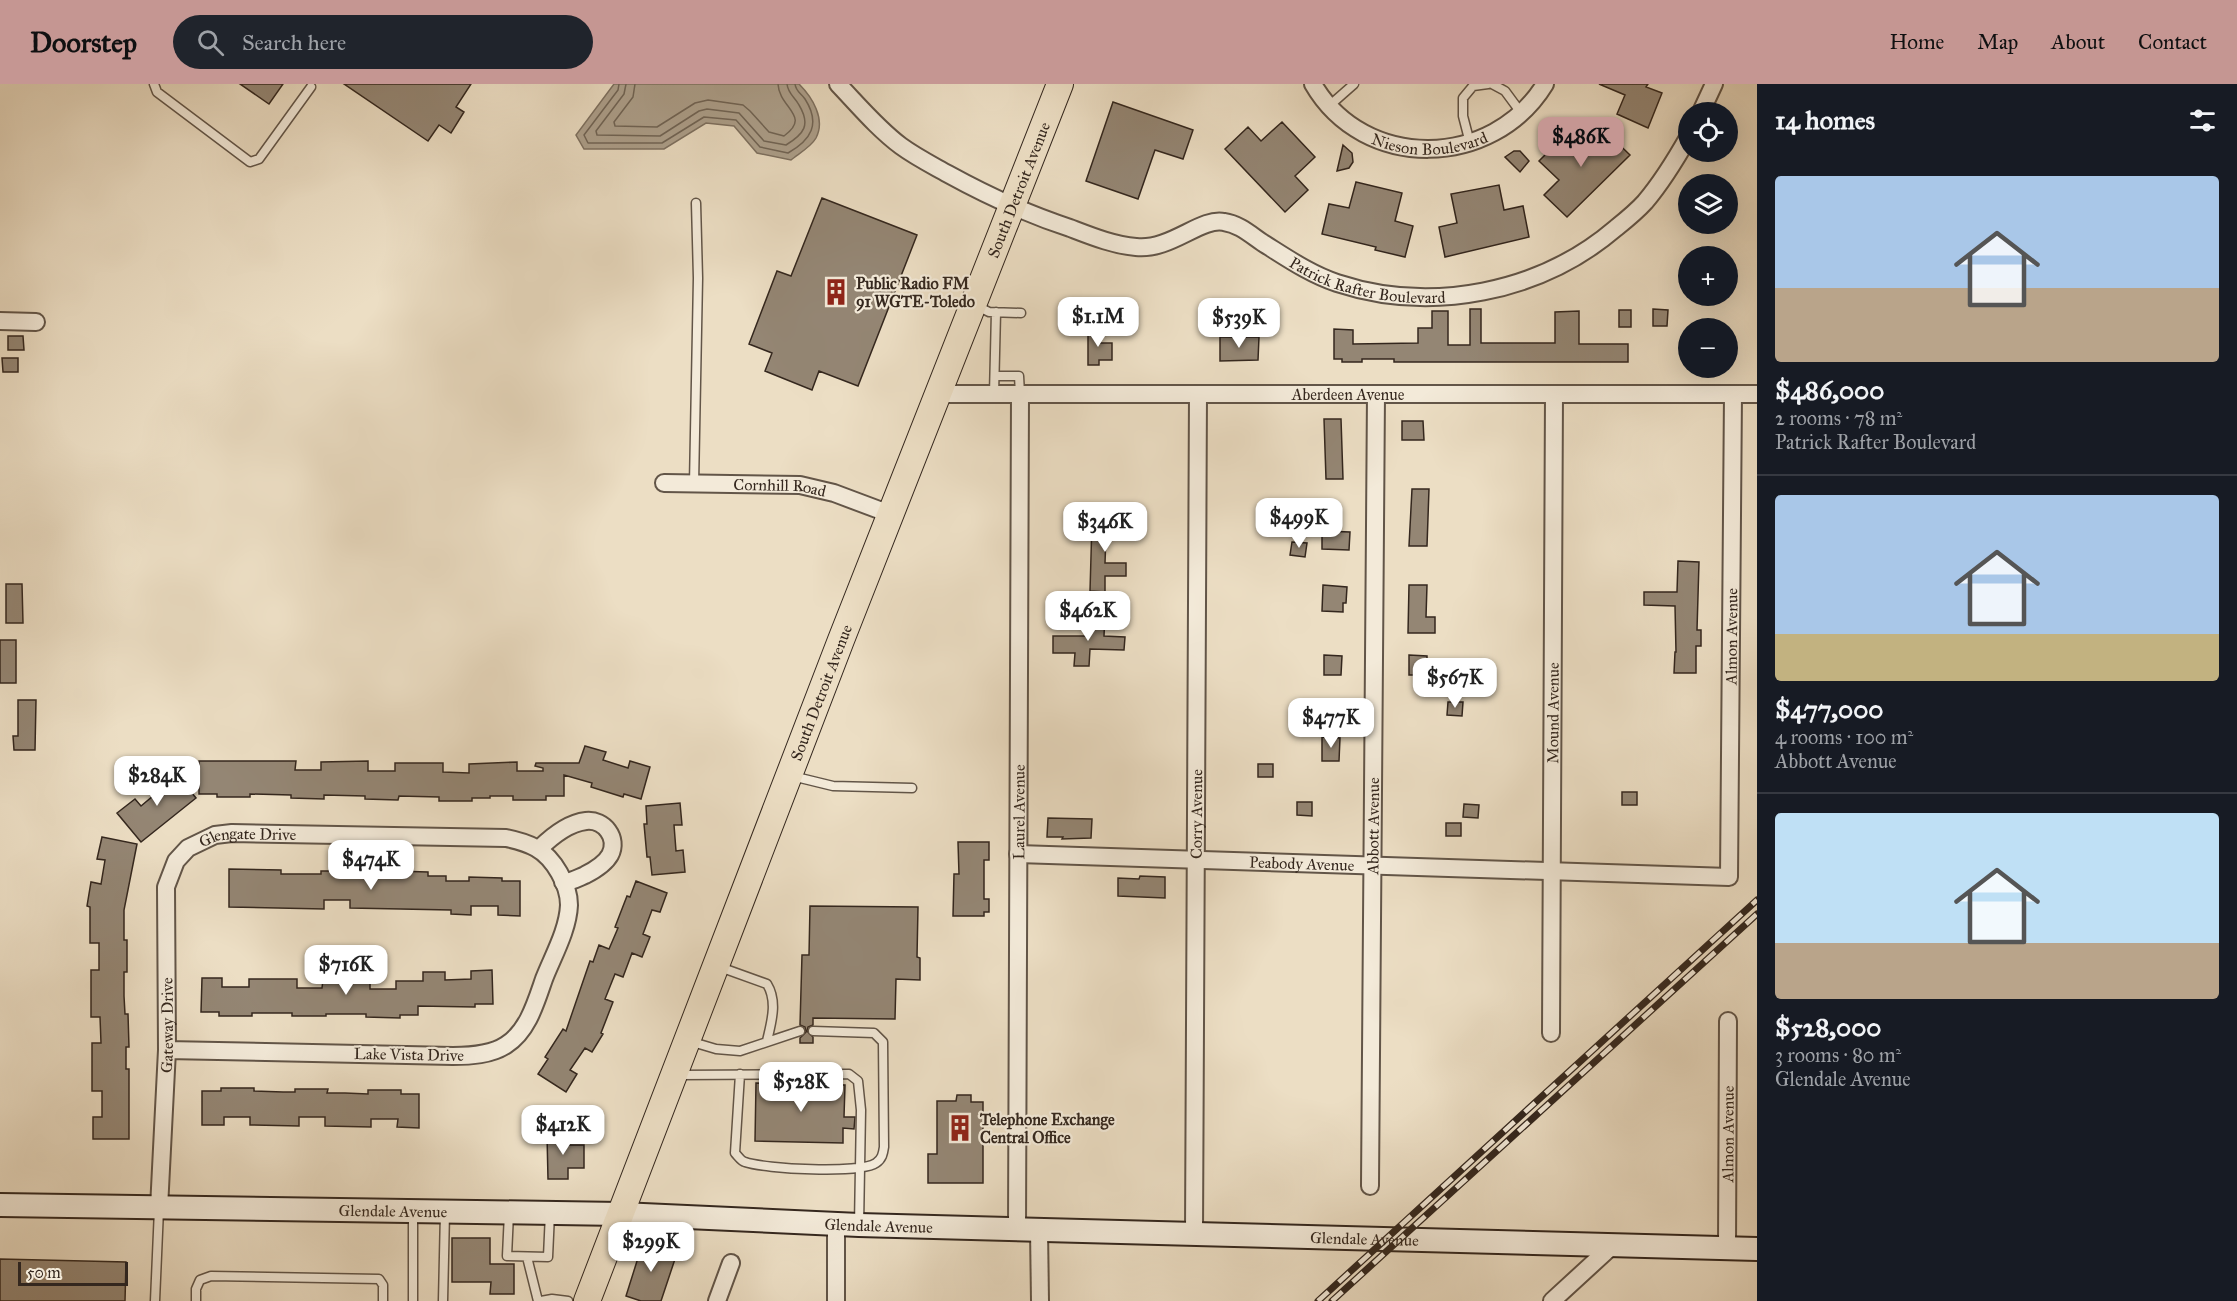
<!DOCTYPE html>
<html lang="en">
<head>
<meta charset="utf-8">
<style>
	body { margin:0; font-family:"IM FELL Great Primer",serif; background:#20242c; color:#f1f3f6; height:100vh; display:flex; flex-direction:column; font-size:22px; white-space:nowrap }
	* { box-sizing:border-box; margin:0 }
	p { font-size:20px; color:#9ea1a6 }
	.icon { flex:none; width:33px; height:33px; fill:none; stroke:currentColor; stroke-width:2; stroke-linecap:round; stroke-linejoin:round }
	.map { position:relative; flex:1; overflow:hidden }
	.details { display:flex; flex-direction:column; background:#171b24; width:480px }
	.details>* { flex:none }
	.buttons { position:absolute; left:1678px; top:18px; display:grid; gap:12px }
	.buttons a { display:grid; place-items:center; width:60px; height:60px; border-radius:50%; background:#171b24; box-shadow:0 6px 24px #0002; font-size:30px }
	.scale { position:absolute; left:18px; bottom:15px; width:110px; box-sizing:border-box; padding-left:6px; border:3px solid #34271e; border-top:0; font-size:16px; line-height:21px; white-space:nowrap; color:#34271e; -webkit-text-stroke:4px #f3ead9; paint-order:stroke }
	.price { position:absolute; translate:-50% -51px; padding:0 14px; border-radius:12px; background:#fff; color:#222; font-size:20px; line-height:39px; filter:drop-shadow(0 2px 3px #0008) }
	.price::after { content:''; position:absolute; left:50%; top:36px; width:18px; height:14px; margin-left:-9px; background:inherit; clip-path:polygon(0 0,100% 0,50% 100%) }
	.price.current { background:#c59692; color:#111 }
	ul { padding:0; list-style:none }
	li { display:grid; align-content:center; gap:12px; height:318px; padding:0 18px }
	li+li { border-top:2px solid #363941 }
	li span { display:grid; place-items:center; height:186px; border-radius:6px; color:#555 }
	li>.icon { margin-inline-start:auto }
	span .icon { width:108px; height:108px; fill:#fffc; stroke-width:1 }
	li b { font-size:26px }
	h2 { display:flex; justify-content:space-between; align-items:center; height:72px; padding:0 18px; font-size:26px }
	header { display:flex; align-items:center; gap:36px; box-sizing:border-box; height:84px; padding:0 30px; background:#c59692; color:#111 }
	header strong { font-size:28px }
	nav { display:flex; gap:33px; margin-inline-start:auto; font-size:21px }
	.search { width:420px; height:54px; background:#20242c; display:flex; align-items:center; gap:15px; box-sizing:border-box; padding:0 21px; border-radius:33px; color:#9ea1a6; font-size:22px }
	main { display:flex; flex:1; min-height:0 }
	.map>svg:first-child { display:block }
</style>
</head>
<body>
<header>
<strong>Doorstep</strong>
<div class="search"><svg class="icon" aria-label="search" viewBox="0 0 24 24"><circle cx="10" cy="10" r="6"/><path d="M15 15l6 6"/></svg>Search here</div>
<nav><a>Home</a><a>Map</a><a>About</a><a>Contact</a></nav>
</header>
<main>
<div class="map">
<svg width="1757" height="1217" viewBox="0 0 1757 1217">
	<rect width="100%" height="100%" fill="#ecdec4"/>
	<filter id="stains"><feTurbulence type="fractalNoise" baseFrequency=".00333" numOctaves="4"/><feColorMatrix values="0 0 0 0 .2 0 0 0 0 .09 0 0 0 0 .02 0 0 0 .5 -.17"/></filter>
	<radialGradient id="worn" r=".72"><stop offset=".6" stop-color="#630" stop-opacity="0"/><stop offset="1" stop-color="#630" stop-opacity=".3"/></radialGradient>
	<path fill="#ada08c" stroke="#7d7060" stroke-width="1.5" d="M614 0H799C812 13 826 35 816 54 811 63 798 70 791 76L757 69 734 42 706 39 664 65H584L576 51Z"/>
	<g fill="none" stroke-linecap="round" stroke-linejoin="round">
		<path stroke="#706455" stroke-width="1.5" d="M619 0 618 6 584 51 588 59H662L704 33 736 36 760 63 788 69C811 56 821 40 805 15 801 9 796 8 795 0
			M626 0 624 10 596 47 597 51 660 52 699 27 707 25 739 29 764 57 786 61C804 50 811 41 799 21 795 13 788 10 787 0
			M635 0 633 13 614 38 615 42 657 43 695 19 708 16 743 21 750 27 769 48 784 52C812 32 779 24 778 0"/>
	</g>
	<path fill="#948674" stroke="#34271e" stroke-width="1.5" d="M240 0H283L269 20Z
		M344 0H471L456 23 464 28 451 49 439 41 428 57Z
		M1599 0H1648L1646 3 1662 9 1648 44 1617 30 1625 11Z
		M1113 18 1193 46 1183 75 1155 66 1138 115 1086 97Z
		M1282 38 1315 73 1295 92 1308 106 1285 128 1225 65 1248 43 1261 57Z
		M1573 43 1591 60 1604 46 1630 71 1567 133 1544 111 1559 96 1539 77Z
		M1343 61 1352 69 1353 78 1349 84 1337 87Z
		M1514 67H1520L1529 77 1520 88 1505 73Z
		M1356 98 1402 109 1395 137 1413 142 1405 173 1375 166 1376 163 1322 150 1329 120 1349 124Z
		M1499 101 1504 126 1523 122 1529 153 1445 173 1439 143 1457 139 1451 110Z
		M822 114 917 151 858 302 819 287 812 306 765 287 772 269 749 260 777 187 791 192Z
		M1470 225H1481V259H1555V228L1579 227V260H1628V278H1394V275H1362V278H1342V275H1334V245L1353 246V260L1418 259V244H1432V227H1448V261H1470Z
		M1653 225 1668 226 1667 242H1653Z
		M1619 226H1631V243H1619Z
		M1088 243H1098V259H1112V276H1099V281H1088Z
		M8 252H23L24 266H8Z
		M1220 253H1259L1258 276 1220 277Z
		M2 274H18V288H3Z
		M1324 335H1341L1343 395H1326Z
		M1402 337H1423L1424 356H1402Z
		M1412 405H1429L1427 462H1409Z
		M1092 438H1131V451H1106L1105 479H1126V492H1105V508L1090 507Z
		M1322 447 1350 448 1349 466 1322 465Z
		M1292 458 1307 459 1305 473 1290 471Z
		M1678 477 1699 478 1697 546H1701V562H1696V589H1674L1675 568H1676L1675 522 1644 521V508H1677Z
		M6 500H22L23 539H6Z
		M1323 501 1347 503 1346 519H1343V528L1322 527Z
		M1409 501H1427L1426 533H1435V549H1408Z
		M1090 530H1105L1104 552 1125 553 1124 566 1090 565 1089 582H1074L1075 569H1053V552H1089Z
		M0 556H16V599H0Z
		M1324 571 1342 572 1341 591H1324Z
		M1409 571 1427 572V591H1409Z
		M18 616H36L35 666H14L13 652H18Z
		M1448 618H1463L1462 632 1447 631Z
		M1322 653 1340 654 1339 677H1322Z
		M585 662 606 668 603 676 628 684 630 677 650 683 641 715 624 710 623 713 591 703 592 699 564 691V712H546V716H513V712H490V714H472V717H439V713L399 712 398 716 365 715V712L324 711V715L291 714V711L250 710V713H217V710H199V677H296L295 686H321V678L368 677V687H395V679H443V688L469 689V680L517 678V687H543V684L535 682 536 679H579Z
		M1258 680H1273V693H1258Z
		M172 685 196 714 141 758 117 729 135 715 141 722 160 706 155 699Z
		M1622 708H1637V721H1622Z
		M1297 718H1312V732L1297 731Z
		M680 719 682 741H674L676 767 683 766 685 788 652 791 650 773H647L644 740H647L646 722Z
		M1464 720 1479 721 1478 734 1463 733Z
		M1048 734 1092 735 1091 754 1062 755 1063 753H1047Z
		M1446 739H1461V752H1446Z
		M102 753 137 760 124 826V856H127V888H124V912L125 930H128L129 963H126V985H129V1055H93V1033H102V1007H92V959H101L100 933H91V886H99V859H90V823L87 822 91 798 101 800 105 776 97 775Z
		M958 758H989V776H984V815H989V828H984V832H953L954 790H959Z
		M229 785 281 786V790H321V787H354V791L395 792V787L428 788V792H446V797H469V793L502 794V797H520V832L498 831V822H471V831L451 830V826L350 824V816H324V825L229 823Z
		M1140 792 1165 793V814L1118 812V794L1139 795Z
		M636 797 667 809 660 828 652 826 643 850 650 853 642 873 632 869 623 893 615 890 605 915 613 918 601 949 603 950 592 968 585 964 570 986 577 990 566 1008 538 990 548 975 545 973 563 945 566 947 590 877 593 878 599 861 609 865 618 844 615 843 627 812 630 813Z
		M810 822 918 823 917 873 920 874V896L896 895 895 935 813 934V941L808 943 807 947 813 953V959H800V954L806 948 805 943 800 941 802 871H809Z
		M492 886 493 920H475V923L418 922V931H400V934L366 933V930H326V932H292V929H252V932H219V928H201L202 894H222V903H249V895H297V904H322L323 896H344L370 897V905H396V897H423V888H445V896L471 895V887Z
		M756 999 845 1001 844 1033H855L854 1045 843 1044V1059L755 1057Z
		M221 1004H254V1007L283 1008H295V1005H328L327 1009H345L368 1010V1006H401V1010H419V1044L397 1043 398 1035H371V1043L325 1042V1033H299V1042L250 1041V1033H224V1041H202V1007H221Z
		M957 1011H971V1018H983V1099H928V1070H937V1017H956Z
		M568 1050 569 1061H584V1084H568V1095H548L547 1051Z
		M452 1154H490V1180H514V1210H490L491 1198H452Z
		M643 1158 677 1169 661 1217H641L626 1212Z
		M0 1175 126 1178 125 1217H0Z"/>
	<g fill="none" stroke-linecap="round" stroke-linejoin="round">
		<defs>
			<path id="lane" d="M154 0 157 8 250 78 259 75 311 3
				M1492 0 1505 7 1522 30
				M1329 22 1354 0
				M1470 59 1463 32V14L1473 2 1488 0
				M975 221 989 228 1021 229
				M995 292H1019L1020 310
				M994 310 996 228
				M694 400 698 194 696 119
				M792 692 833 702 912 704
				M717 882 767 900C778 918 771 939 767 957
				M689 957 716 965 740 967 800 947
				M740 990 735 1069C738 1072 741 1077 745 1078 765 1085 860 1090 876 1079 882 1075 883 1070 884 1063L883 958 874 949 813 947
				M679 991 849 990 858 997 861 1026 859 1141
				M509 1129 507 1172 548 1173 550 1129
				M527 1173 538 1217
				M155 1217 159 1125
				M196 1217V1205L200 1196 211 1192 379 1195 383 1201V1217
				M413 1217V1128
				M443 1217 445 1128
				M541 1217 552 1215 568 1217"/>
			<g id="street">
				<path id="s1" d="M838 0C858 21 878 45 901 62 916 73 932 81 948 90 988 112 1027 130 1070 144 1091 152 1113 161 1136 163 1170 167 1201 133 1224 138 1239 140 1251 151 1263 159 1287 174 1310 190 1337 199 1431 230 1540 209 1616 144 1626 136 1636 128 1645 118 1662 98 1676 75 1689 52"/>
				<path id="s2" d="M1313 0C1364 88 1493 85 1545 0"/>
				<path d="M1701 28 1714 0"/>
				<path d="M0 237 36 238"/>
				<path id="s3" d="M938 310H1757"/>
				<path id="s4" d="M664 399 800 401 834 409 890 430"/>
				<path d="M539 765C551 753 569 739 586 737 604 735 619 754 610 771 605 780 595 786 585 791 578 794 572 798 563 798"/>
				<path id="s5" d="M1018 770 1729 793 1733 310"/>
				<path id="s6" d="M1551 949 1554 310"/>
				<path id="s7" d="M1370 1102 1376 310"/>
				<path id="s8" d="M159 1124 167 966 166 803 176 777 188 764 215 751 232 749 506 754C516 756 527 759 536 764 554 774 569 801 569 821 568 846 553 872 544 895 536 918 528 947 506 961 491 971 470 972 453 972L167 966"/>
				<path d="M836 1141V1217"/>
				<path id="s9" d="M1017 1145 1020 310"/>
				<path d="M1039 1146 1040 1217"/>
				<path id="s10" d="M1194 1150 1198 310"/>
				<path id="s11" d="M1727 1164 1728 937"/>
				<path d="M717 1217 731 1179"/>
				<path d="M1552 1217 1613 1161"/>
			</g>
			<g id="secondary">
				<path id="s12" d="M0 1121 621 1130 859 1141 1757 1165"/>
			</g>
			<g id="primary">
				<path id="s13" d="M587 1217 841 556 1060 0"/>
			</g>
		</defs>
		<use href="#lane" stroke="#625548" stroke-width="11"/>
		<use href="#street" stroke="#625548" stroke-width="20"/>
		<use href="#secondary" stroke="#34271e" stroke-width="26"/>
		<use href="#primary" stroke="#34271e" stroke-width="28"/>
		<use href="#lane" stroke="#f3ead9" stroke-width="8"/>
		<use href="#street" stroke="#f3ead9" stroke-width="16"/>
		<use href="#secondary" stroke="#f3ead9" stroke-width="22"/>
		<use href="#primary" stroke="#ecdec4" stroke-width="26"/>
		<defs>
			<path id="rail" d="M1318 1217 1757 816
				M1332 1217 1757 830"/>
		</defs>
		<use href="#rail" stroke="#34271e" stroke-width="7"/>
		<use href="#rail" stroke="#f3ead9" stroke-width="4.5" stroke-dasharray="14" stroke-linecap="butt"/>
	</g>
	<defs>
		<symbol id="building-bare" viewBox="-9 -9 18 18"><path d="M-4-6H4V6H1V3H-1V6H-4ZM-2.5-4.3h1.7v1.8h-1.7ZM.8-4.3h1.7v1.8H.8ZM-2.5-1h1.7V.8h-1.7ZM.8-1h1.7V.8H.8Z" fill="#8f2418" stroke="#f3ead9" stroke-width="2.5" paint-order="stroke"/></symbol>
	</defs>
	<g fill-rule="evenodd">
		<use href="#building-bare" x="817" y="189" width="38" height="38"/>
		<use href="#building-bare" x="941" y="1025" width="38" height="38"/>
	</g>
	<g text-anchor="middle" stroke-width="4.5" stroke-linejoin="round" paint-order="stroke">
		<g font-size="16" fill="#34271e" stroke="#f3ead9">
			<text dy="6" stroke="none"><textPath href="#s2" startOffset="140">Nieson Boulevard</textPath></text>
			<text dy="6" stroke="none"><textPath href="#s13" startOffset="1192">South Detroit Avenue</textPath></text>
			<text dy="6" stroke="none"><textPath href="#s1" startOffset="597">Patrick Rafter Boulevard</textPath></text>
			<text dy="6" stroke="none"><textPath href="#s3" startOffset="410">Aberdeen Avenue</textPath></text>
			<text dy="6" stroke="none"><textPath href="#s4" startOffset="116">Cornhill Road</textPath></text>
			<text dy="6" stroke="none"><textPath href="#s5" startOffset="952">Almon Avenue</textPath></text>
			<text dy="6" stroke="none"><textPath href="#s13" startOffset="652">South Detroit Avenue</textPath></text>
			<text dy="6" stroke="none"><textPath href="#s6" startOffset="320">Mound Avenue</textPath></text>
			<text dy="6" stroke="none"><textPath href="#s9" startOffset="417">Laurel Avenue</textPath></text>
			<text dy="6" stroke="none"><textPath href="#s10" startOffset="420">Corry Avenue</textPath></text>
			<text dy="6" stroke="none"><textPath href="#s7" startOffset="360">Abbott Avenue</textPath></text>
			<text dy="6" stroke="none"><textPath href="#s8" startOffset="429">Glengate Drive</textPath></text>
			<text dy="6" stroke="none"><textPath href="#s5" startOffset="284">Peabody Avenue</textPath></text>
			<text dy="6" stroke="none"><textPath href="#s8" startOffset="183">Gateway Drive</textPath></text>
			<text transform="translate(409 970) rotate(1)" y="6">Lake Vista Drive</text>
			<text dy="6" stroke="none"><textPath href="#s11" startOffset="114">Almon Avenue</textPath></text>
			<text dy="6" stroke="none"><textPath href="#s12" startOffset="393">Glendale Avenue</textPath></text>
			<text dy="6" stroke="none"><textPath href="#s12" startOffset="879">Glendale Avenue</textPath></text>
			<text dy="6" stroke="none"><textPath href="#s12" startOffset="1365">Glendale Avenue</textPath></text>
		</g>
		<g font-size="16" font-weight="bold" fill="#34271e" stroke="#f3ead9" text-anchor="start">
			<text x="856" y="205">Public Radio FM<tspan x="856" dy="18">91 WGTE-Toledo</tspan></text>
			<text x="980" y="1041">Telephone Exchange<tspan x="980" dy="18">Central Office</tspan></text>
		</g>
	</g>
	<rect width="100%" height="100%" filter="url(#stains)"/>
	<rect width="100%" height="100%" fill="url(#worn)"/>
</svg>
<div class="buttons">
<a><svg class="icon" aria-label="locate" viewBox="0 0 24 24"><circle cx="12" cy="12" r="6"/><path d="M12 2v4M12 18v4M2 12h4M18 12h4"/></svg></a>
<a><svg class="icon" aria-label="layers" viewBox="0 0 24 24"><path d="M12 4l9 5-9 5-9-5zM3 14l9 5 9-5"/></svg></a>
<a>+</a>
<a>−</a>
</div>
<div class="scale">50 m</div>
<b class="price current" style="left:1581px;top:84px">$486K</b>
<b class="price" style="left:1098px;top:264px">$1.1M</b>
<b class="price" style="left:1239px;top:265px">$539K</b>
<b class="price" style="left:1299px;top:465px">$499K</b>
<b class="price" style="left:1105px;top:469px">$346K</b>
<b class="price" style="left:1088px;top:558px">$462K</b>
<b class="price" style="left:1455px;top:625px">$567K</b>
<b class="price" style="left:1331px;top:665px">$477K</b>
<b class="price" style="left:157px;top:723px">$284K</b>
<b class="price" style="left:371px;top:807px">$474K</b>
<b class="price" style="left:346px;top:912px">$716K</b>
<b class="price" style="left:801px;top:1029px">$528K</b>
<b class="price" style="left:563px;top:1072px">$412K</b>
<b class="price" style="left:651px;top:1189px">$299K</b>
</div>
<section class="details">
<h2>14 homes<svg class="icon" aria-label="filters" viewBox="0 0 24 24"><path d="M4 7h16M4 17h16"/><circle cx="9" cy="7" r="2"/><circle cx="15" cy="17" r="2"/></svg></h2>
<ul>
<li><span style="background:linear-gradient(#a9c7e8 60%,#b9a48a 0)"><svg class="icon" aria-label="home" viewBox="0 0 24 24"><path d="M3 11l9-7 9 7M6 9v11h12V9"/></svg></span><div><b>$486,000</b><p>2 rooms · 78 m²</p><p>Patrick Rafter Boulevard</p></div></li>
<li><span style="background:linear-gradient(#a9c7e8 75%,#c2b280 0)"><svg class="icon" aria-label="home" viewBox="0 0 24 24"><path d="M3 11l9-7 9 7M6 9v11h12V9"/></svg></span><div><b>$477,000</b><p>4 rooms · 100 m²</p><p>Abbott Avenue</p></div></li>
<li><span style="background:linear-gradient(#bfe0f5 70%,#b9a48a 0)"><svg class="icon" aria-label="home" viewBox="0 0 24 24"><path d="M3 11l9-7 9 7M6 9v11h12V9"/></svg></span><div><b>$528,000</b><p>3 rooms · 80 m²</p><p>Glendale Avenue</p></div></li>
</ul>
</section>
</main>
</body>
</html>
